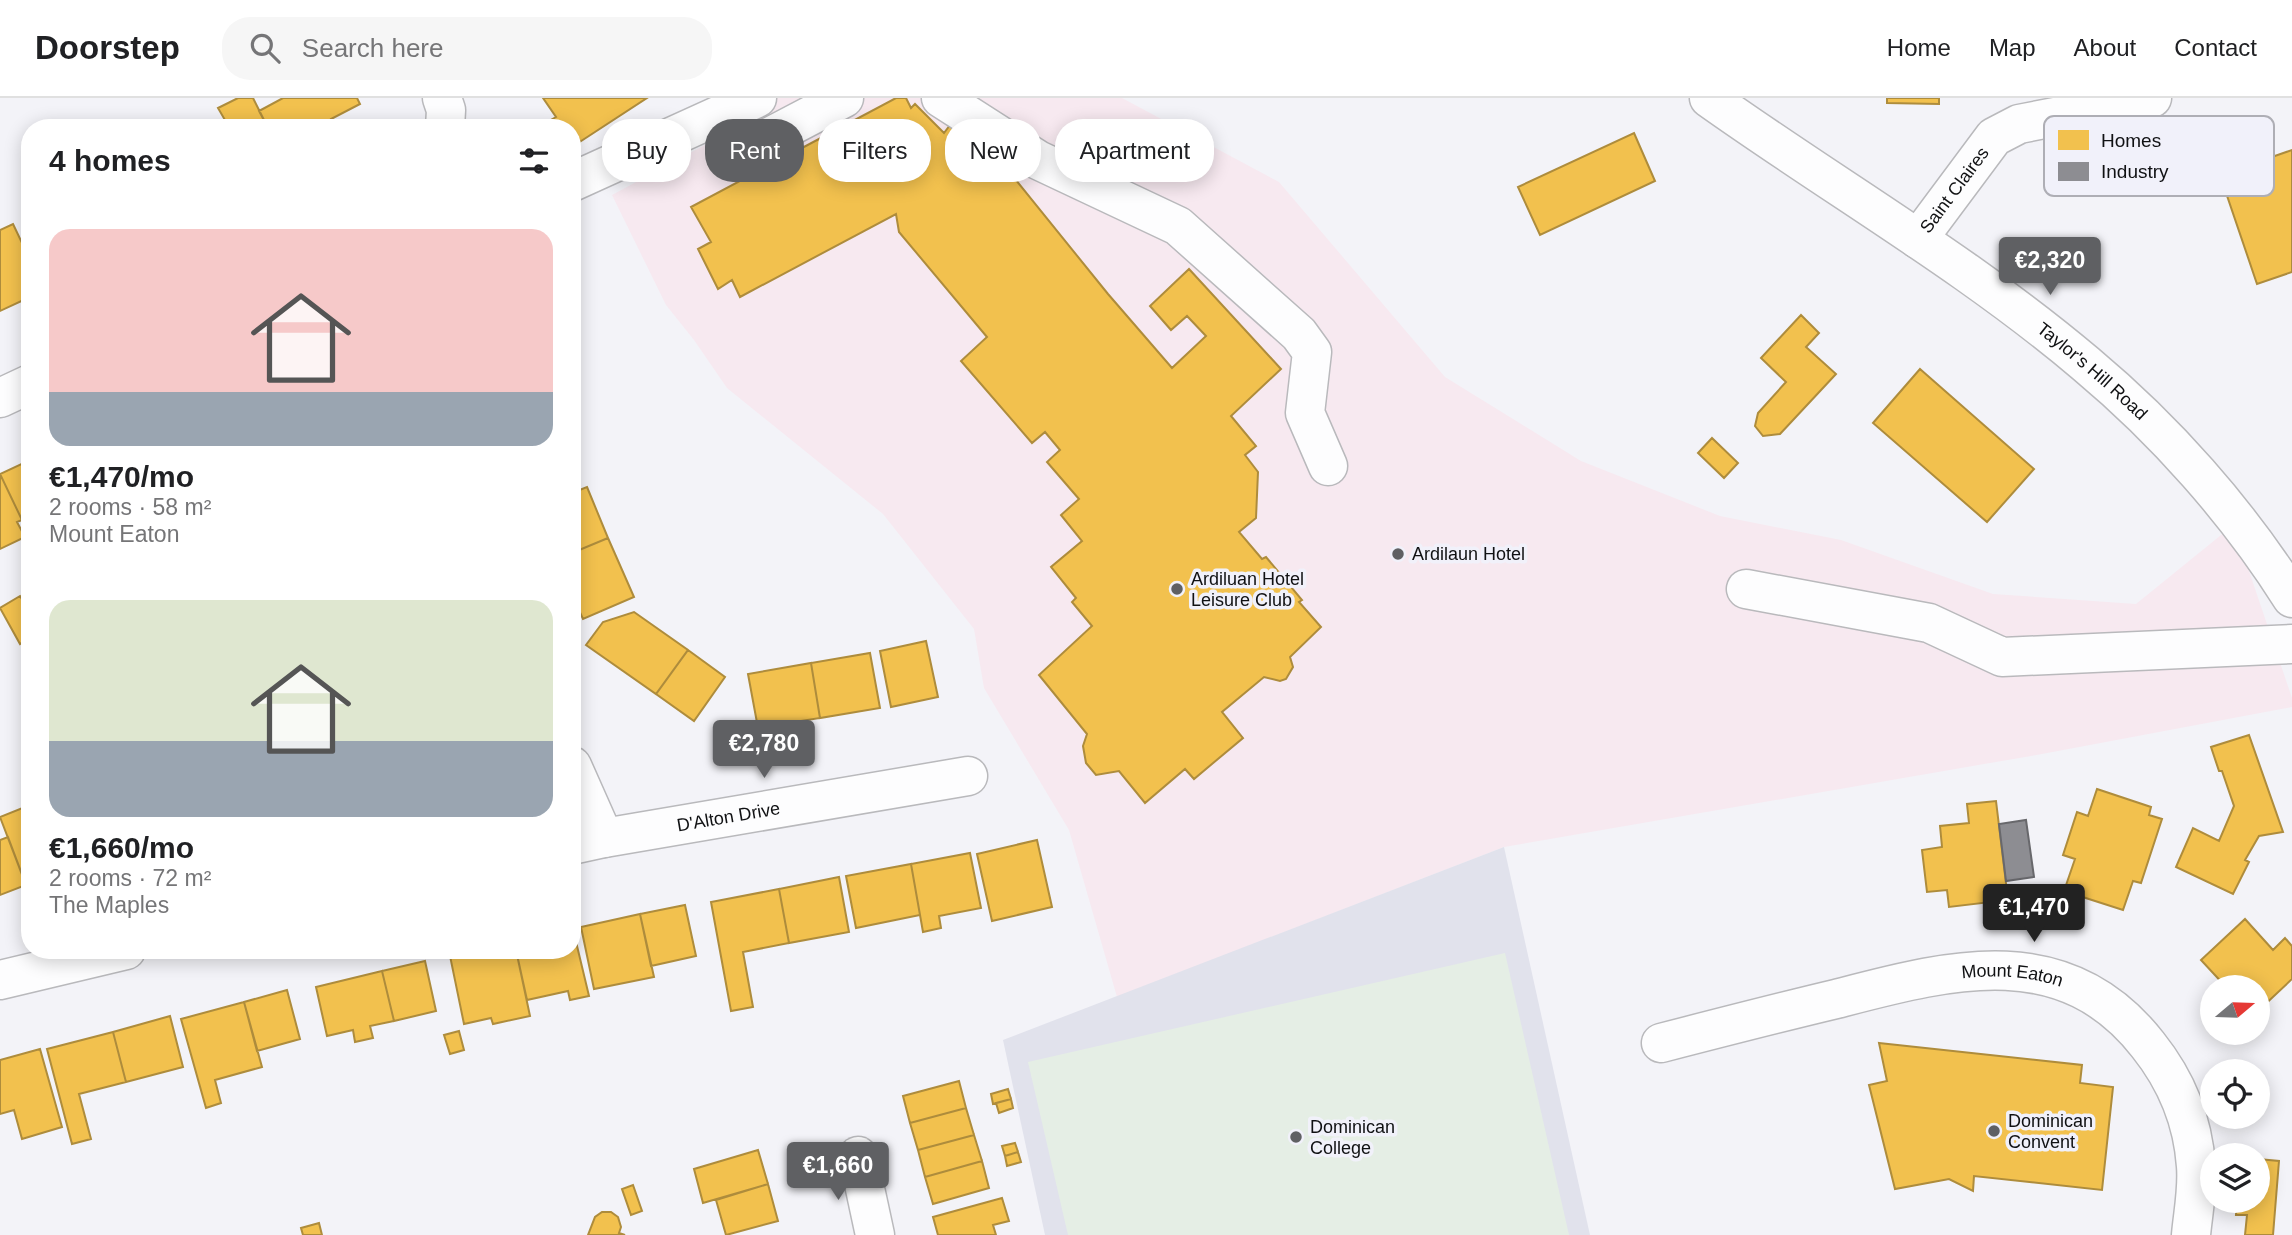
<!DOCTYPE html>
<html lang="en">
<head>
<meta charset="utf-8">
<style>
	body { margin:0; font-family:Arial,sans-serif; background:#f6f6f6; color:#202124; height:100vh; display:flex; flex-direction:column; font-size:26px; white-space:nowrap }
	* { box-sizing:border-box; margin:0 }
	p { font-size:23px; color:#757577 }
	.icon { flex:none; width:38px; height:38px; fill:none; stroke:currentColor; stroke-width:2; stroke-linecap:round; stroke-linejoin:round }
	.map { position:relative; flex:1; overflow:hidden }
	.side { position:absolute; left:21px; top:21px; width:560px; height:840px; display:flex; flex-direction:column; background:#fff; border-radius:28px; box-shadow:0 4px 18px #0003 }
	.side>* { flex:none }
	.banner { position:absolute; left:602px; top:21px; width:665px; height:63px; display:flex; gap:14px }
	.needle { width:46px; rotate:71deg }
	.tools { position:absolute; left:2200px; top:877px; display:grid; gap:14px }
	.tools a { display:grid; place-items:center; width:70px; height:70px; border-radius:50%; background:#fff; box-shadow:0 4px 18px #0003; font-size:35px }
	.price { position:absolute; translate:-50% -60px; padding:0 16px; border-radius:7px; background:#5f6063; color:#fff; font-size:23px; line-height:46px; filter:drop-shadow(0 2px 4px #0008) }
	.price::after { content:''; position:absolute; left:50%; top:42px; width:21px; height:16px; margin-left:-10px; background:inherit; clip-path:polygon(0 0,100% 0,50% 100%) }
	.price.selected { background:#222; color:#fff }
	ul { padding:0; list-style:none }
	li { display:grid; align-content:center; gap:14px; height:371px; padding:0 28px }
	li span { display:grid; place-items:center; height:217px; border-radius:21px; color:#555 }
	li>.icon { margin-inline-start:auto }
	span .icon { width:126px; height:126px; fill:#fffc; stroke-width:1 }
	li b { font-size:30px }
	h2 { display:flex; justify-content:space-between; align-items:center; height:84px; padding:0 28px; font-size:30px }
	.tag { padding:0 24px; border-radius:28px; background:#fff; box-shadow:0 4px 18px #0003; font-size:24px; line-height:63px }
	.tag.selected { background:#5f6063; color:#fff }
	header { display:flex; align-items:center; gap:42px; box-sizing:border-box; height:98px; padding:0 35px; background:#fff; border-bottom:2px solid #e0e0e0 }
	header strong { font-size:33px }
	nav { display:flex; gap:38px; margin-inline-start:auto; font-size:24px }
	.search { width:490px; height:63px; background:#f6f6f6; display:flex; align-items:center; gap:18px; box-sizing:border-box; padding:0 24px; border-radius:28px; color:#757577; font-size:26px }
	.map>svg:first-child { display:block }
</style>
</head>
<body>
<header>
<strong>Doorstep</strong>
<div class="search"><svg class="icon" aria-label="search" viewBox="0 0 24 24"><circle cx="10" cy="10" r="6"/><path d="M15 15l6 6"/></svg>Search here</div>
<nav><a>Home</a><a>Map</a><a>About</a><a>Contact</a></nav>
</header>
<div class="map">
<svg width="2292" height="1137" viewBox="0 0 2292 1137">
	<rect width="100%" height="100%" fill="#f3f3f8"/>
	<path fill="#f7e9f0" d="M728 0H1122L1279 84 1445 279 1581 363 1720 418 1841 442 1993 496 2136 506 2226 433 2248 470 2292 600V609L2042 656 1504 749 1117 899 1069 732 984 590 974 531 883 416 727 290 694 242 666 207 612 97 740 28Z"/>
	<path fill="#e1e2ec" d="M1504 749 1590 1137H1045L1003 942Z"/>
	<path fill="#e5eee5" d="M1505 855 1569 1137H1068L1028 964Z"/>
	<path fill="#f2c14e" stroke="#ae8c3c" stroke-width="2" d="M238 0H253L268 30H227L229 29 218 10Z
		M283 0H357L360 6 331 21 335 30H268L259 13Z
		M543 0H647L572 49V30H551L547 24 556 19Z
		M896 0H906L911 10 915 6 944 35 953 23 993 50 982 63 994 75 1003 66 1108 196 1172 270 1206 238 1187 218 1171 232 1150 208 1189 171 1281 271 1231 318 1256 348 1245 357 1258 374 1256 420 1239 434 1262 461 1266 459 1302 502 1299 504 1321 529 1290 559 1293 569 1286 581 1280 583 1264 579 1222 614 1243 640 1194 681 1185 671 1145 705 1119 673 1096 677 1086 665 1083 648 1087 636 1039 577 1092 528 1072 504 1076 500 1051 469 1082 443 1061 417 1079 401 1047 364 1060 352 1045 334 1032 345 961 263 987 239 899 134 896 116 740 199 732 182 718 191 698 151 711 144 691 109Z
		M1887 0H1939V6L1887 5Z
		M1634 35 1655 83 1540 137 1518 89Z
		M2292 52V174L2257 186 2220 77Z
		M13 126 22 145 28 142 30 146V199L0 213V132Z
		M1801 217 1819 235 1806 249 1836 276 1780 336 1763 338 1755 328 1758 315 1786 284 1761 260Z
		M1920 271 2034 371 1987 424 1873 325Z
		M1712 340 1738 365 1724 380 1698 355Z
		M30 362V418L22 422 0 376Z
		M0 376 22 422 17 424 25 439 0 451Z
		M587 389 608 440 572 455V395Z
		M608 440 634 499 583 521 572 497V455Z
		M20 498 30 514V540L20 546 0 510Z
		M634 514 688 552 656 596 586 547 603 524Z
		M926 543 938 599 891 609 880 553Z
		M688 552 725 579 694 623 656 596Z
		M870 555 880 610 820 620 811 565Z
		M811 565 820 620 758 630 748 576Z
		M2249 637 2283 734 2259 738 2245 762 2249 764 2233 796 2176 769 2193 730 2219 743 2234 708 2222 673H2219L2211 649Z
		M2097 691 2151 709 2149 717 2162 721 2141 785 2133 783 2123 812 2064 793 2075 761 2063 757 2077 714 2088 718Z
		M1996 703 2008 802 1949 809 1947 792 1927 794 1922 752 1942 749 1940 728 1969 725 1967 706Z
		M30 707V785L26 787 0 719Z
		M8 739 26 787 0 797V742Z
		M1037 742 1052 809 992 823 977 756Z
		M970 755 981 810 939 818 941 830 923 834 911 766Z
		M911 766 920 817 856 830 846 778Z
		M839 779 849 834 789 845 779 791Z
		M779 791 789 845 743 854 753 909 731 913 711 804Z
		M685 807 696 858 651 868 640 816Z
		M640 816 654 879 594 891 581 829Z
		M2245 821 2273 852 2285 840 2292 848V881L2258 913V889H2226L2201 862Z
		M572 827 589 898 570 902 568 893 527 902 516 852H572Z
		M516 852 530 918 493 926 491 920 464 926 449 853Z
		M425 863 436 913 394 923 382 873Z
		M382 873 394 923 370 928 373 940 355 944 353 932 327 938 316 889Z
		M287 892 300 941 257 953 244 904Z
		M244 904 262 969 215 982 221 1005 206 1010 181 921Z
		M170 918 183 969 126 984 113 934Z
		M459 933 464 952 450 956 444 937Z
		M113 934 126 984 79 996 91 1041 72 1046 47 951Z
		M1879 945 2082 967 2080 985 2113 989 2102 1092 1974 1078 1973 1093 1949 1081 1895 1091 1869 987 1887 983Z
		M40 951 62 1029 22 1041 14 1012 0 1016V962Z
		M959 983 966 1010 910 1025 903 998Z
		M1008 991 1011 1001 993 1006 991 996Z
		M1011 1001 1013 1010 999 1015 996 1005Z
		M966 1010 974 1037 918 1052 910 1025Z
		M974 1037 982 1063 925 1079 918 1052Z
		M1015 1045 1018 1054 1005 1058 1002 1048Z
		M758 1052 768 1086 703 1105 694 1071Z
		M1018 1054 1021 1064 1007 1068 1005 1058Z
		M2258 1061 2279 1063 2273 1137H2245L2247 1117H2236L2237 1102H2258Z
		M982 1063 989 1090 933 1106 925 1079Z
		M768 1086 778 1123 726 1137 716 1102Z
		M633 1087 642 1113 631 1117 622 1091Z
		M1002 1100 1009 1123 993 1127 996 1137H938L933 1119Z
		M602 1114H611L618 1119 621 1129 619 1135 625 1137H588L595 1119Z
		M319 1125 322 1137H303L301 1130Z"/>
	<path fill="#8d8d92" stroke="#68686c" stroke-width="2" d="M2026 722 2034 779 2006 783 1999 726Z"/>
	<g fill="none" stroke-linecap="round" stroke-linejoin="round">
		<defs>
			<g id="minor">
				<path d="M442 0 446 12 445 30"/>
				<path d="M941 0 1038 62 1178 128 1299 236 1312 254 1305 315 1328 368"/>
				<path d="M745 52 844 0"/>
				<path d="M572 84 757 0"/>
				<path id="s1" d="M1918 141 1994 39 2019 26 2152 0"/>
				<path d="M0 300 30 286"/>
				<path d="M1746 491 1929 525 2002 559 2292 546"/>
				<path d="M572 668 604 740"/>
				<path id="s2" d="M572 747 604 740 968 678"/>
				<path d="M0 882 126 852"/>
				<path id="s3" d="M1661 945C1719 930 1777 915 1836 901 1948 872 2064 839 2148 947 2176 982 2193 1024 2196 1068 2198 1091 2193 1115 2191 1137"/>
				<path d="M858 1058 875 1137"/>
			</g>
			<g id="major">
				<path id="s4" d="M1709 0C1834 89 1968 166 2086 266 2165 332 2237 413 2292 500"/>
			</g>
		</defs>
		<use href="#minor" stroke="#b9b9bc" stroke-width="41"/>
		<use href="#major" stroke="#b9b9bc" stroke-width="41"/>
		<use href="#minor" stroke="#fdfdfe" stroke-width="38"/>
		<use href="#major" stroke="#fdfdfe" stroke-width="38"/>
	</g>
	<g fill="#5f6063" stroke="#f1f1fa" stroke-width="2.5">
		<circle cx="1398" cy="456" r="7"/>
		<circle cx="1177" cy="491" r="7"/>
		<circle cx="1994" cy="1033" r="7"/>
		<circle cx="1296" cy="1039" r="7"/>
	</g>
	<g text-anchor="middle" stroke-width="7" stroke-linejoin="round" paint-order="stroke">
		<g font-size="18" fill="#101113" stroke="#f1f1fa">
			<text dy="6" stroke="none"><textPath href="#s1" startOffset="61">Saint Claires</textPath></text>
			<text dy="6" stroke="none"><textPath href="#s4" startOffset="471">Taylor's Hill Road</textPath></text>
			<text dy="6" stroke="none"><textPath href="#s2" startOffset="159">D'Alton Drive</textPath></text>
			<text dy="6" stroke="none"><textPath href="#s3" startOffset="360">Mount Eaton</textPath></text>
		</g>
		<g font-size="18" fill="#101113" stroke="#f1f1fa" text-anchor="start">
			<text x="1412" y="462">Ardilaun Hotel</text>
			<text x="1191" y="487">Ardiluan Hotel<tspan x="1191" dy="21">Leisure Club</tspan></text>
			<text x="2008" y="1029">Dominican<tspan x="2008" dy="21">Convent</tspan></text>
			<text x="1310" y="1035">Dominican<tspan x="1310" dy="21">College</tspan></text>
		</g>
	</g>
	<rect x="2044" y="18" width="230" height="80" rx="10" fill="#f1f1fa" stroke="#aeaeb5" stroke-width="2"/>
	<rect x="2058" y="32" width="31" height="20" fill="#f2c14e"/>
	<rect x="2058" y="64" width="31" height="19" fill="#8d8d92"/>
	<g font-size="19" fill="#101113">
		<text x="2101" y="49">Homes</text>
		<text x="2101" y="80">Industry</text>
	</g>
</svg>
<div class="tools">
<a><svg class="needle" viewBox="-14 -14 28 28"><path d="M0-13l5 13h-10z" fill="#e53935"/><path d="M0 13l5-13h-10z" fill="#757577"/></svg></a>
<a><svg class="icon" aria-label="locate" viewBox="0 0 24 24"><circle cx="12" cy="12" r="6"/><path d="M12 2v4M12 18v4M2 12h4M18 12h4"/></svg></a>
<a><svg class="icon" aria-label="layers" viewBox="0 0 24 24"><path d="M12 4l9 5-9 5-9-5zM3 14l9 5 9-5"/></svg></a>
</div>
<b class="price" style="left:2050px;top:199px">€2,320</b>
<b class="price" style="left:764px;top:682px">€2,780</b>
<b class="price selected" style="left:2034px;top:846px">€1,470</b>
<b class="price" style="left:838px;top:1104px">€1,660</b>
<div class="banner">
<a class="tag">Buy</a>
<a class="tag selected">Rent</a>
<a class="tag">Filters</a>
<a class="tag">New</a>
<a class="tag">Apartment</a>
</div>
<section class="side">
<h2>4 homes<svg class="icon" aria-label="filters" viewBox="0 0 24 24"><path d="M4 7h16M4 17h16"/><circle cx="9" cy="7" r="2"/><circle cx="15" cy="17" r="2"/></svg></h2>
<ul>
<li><span style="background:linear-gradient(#f6c9c9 75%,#9aa5b1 0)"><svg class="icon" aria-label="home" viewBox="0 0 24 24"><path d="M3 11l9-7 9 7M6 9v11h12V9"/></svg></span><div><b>€1,470/mo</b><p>2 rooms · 58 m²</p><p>Mount Eaton</p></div></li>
<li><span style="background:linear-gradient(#dfe7d0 65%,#9aa5b1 0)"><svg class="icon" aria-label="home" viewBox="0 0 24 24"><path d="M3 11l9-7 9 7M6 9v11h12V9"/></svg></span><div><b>€1,660/mo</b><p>2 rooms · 72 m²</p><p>The Maples</p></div></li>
</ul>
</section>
</div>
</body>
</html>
